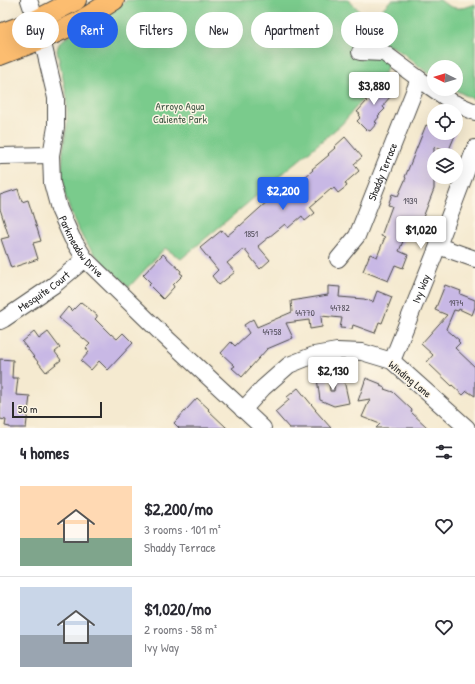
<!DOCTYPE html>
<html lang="en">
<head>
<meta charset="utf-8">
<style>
	body { margin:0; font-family:"Patrick Hand",sans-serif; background:#f7f7f7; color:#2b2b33; height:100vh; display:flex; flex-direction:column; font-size:15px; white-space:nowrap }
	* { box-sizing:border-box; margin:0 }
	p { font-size:13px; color:#7c7c81 }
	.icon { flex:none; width:22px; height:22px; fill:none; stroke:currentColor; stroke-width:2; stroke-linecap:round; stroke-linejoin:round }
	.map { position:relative; height:428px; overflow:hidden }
	.details { display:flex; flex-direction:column; background:#fff; flex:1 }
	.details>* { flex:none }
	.hud { position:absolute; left:12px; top:12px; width:451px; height:36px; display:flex; gap:8px }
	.needle { width:26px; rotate:275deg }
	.controls { position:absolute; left:427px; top:60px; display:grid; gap:8px }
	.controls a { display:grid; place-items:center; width:36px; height:36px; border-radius:50%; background:#fff; box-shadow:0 4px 16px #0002; font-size:20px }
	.scale { position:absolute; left:12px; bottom:10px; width:90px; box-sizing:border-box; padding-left:4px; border:2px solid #2b2b2b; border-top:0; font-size:11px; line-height:14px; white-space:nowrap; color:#2b2b2b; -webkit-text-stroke:3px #fcf5e5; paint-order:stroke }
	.price { position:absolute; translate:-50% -34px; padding:0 9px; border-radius:4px; background:#fff; color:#222; font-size:13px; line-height:26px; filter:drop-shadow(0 1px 2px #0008) }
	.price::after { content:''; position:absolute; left:50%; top:24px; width:12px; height:9px; margin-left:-6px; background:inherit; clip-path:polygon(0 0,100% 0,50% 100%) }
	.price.active { background:#2563eb; color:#fff }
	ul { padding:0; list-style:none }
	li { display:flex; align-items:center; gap:12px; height:100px; padding:0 20px }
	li+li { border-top:1px solid #e1e1e2 }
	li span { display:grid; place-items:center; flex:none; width:112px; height:80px; border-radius:0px; color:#555 }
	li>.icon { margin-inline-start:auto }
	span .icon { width:48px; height:48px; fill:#fffc; stroke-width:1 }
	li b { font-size:17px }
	h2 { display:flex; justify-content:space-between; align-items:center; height:48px; padding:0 20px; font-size:17px }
	.chip { padding:0 14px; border-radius:18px; background:#fff; box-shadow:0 4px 16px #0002; font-size:14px; line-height:36px }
	.chip.active { background:#2563eb; color:#fff }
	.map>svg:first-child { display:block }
</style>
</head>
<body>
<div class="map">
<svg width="475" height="428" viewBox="0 0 475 428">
	<rect width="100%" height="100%" fill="#fcf5e5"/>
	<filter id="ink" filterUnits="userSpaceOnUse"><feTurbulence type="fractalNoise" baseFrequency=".025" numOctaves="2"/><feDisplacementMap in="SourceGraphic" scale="8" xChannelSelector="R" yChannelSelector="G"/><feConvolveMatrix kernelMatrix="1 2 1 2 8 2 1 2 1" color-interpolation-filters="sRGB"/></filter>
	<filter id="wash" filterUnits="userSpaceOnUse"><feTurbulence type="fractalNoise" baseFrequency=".012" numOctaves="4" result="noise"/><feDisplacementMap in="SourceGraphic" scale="16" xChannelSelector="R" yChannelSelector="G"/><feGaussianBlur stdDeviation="0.9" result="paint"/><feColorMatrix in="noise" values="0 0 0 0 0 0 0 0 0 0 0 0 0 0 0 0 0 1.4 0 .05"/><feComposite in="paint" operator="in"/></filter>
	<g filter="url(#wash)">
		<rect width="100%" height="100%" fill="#f5ead0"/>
		<path fill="#7acb8c" stroke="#527b5c" d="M127 0H348L371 21 391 0H440C452 10 461 10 475 4V100L453 89H456V67H434V77L425 71 404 54 390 45 386 71 342 124 181 259 165 248 129 287 98 258 85 242 74 221 66 199 62 169 63 150 67 125V97L57 51C58 43 61 41 67 37L118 7Z"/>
		<g id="blocks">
			<path fill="#c8b8e5" d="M384 81 392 87 390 97 384 104V105L383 107 385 109 378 116 379 117 375 122 377 123 370 131 368 130 367 131 357 121 360 118 359 117 360 114 357 112 367 101 365 100 377 87 378 88Z
				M426 125 434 128V133H456L448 152 434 147V189L415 238 406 234 399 251 408 255 403 268 395 265 388 281 363 271 370 254 377 257 385 237 381 236 392 206 388 205 392 194 398 196 406 178 405 177Z
				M345 137 362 157 354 164 359 171 345 183 347 186 338 193 334 188 331 190V189L310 207 315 213 305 221 302 216 288 228 285 224 258 246 270 260 260 269 244 249 227 263 235 272 219 285 212 276 218 270 200 248 222 230 227 236 240 225V226L269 200 270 201 277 195 280 199 313 170 312 169 329 155 328 154 335 148 334 147Z
				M18 189 22 202 28 200 41 241 33 243 38 259 11 268 1 239 9 237 0 209V195Z
				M163 254 181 271 180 273 183 275 173 285 174 287 163 299 149 285 151 283 143 275Z
				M445 285 461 291 460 294 475 300V307L472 315 459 309 458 311 454 310 446 329 459 340 458 341 460 343 455 348 475 367V396L467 391 463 395 452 385V386L427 362 433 355 421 344 447 315 435 310Z
				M328 286 340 287 339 297 364 299 373 302 377 291 392 297 382 323 379 322 375 333 353 325 352 329 340 328 342 318 321 316 322 327 310 329 309 320 286 323 293 338 267 349 242 377 232 368 235 366 221 353 231 342 235 346 249 333 244 325 253 319 257 327 292 312 291 301 328 295Z
				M81 302 97 315V317L95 319 111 335V334L117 339 123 333 133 343 108 370 99 361 91 370 81 361 89 352 86 348 90 344 59 318 68 307 72 311Z
				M34 332 39 339 48 332 60 348 55 352 61 360 46 372 22 342Z
				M0 359 13 360 12 378H18L16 395 30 396 26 428H10V427L5 426 6 420 0 419Z
				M328 375 330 391H334L335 378 343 376 349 403 334 406 320 400 317 378Z
				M366 378 381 384 380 386 385 388 384 389 393 392 412 410 411 412 428 428H376L380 424 362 417 370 399 358 401Z
				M298 388 316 410H315L331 428H289L275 412 289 400 287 397Z
				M197 398 209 409 208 410 227 428H179L174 423Z"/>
		</g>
	</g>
	<g filter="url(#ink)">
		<use href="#blocks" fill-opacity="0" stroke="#494844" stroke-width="1"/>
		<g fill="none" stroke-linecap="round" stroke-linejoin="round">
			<defs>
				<g id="minor">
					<path id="s1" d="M29 0 42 39 56 98V127L51 155 52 183 59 209 72 238 85 259 160 332 263 428"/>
					<path d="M360 52 384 53 419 79 452 102 475 112"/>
					<path d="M0 156 51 155"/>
					<path d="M438 246 475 259"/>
					<path id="s2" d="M338 259 357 236 419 79"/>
					<path id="s3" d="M0 321 4 319 54 285 85 259"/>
					<path id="s4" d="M392 361 438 246 475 148"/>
					<path d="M243 410 263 388 289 365 314 355 337 351 362 352 392 361 467 428"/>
				</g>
				<path id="major" d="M0 34 35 21 76 0
					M0 55 42 39 79 22 114 0"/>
			</defs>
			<use href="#minor" stroke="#494844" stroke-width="18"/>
			<use href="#major" stroke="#494844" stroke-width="22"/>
			<use href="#minor" stroke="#fff" stroke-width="16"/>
			<use href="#major" stroke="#fcbd6f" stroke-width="20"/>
		</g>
	</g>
	<g text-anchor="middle" stroke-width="3" stroke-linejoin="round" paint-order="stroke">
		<g font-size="9" fill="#524e5a">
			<text x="410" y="204">1939</text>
			<text x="251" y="237">1851</text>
			<text x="456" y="306">1974</text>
			<text x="340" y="311">44782</text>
			<text x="305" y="316">44770</text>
			<text x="272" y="335">44758</text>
		</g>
		<g font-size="11" fill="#435b48" stroke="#fcf5e5">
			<text x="180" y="110">Arroyo Agua<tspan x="180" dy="13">Caliente Park</tspan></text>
		</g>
		<g font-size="11" fill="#2b2b2b" stroke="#fcf5e5">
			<text dy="4" stroke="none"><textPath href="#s2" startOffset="99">Shaddy Terrace</textPath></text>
			<text dy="4" stroke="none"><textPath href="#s1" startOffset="258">Parkmeadow Drive</textPath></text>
			<text dy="4" stroke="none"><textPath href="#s4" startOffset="78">Ivy Way</textPath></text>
			<text dy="4" stroke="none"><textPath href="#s3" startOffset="53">Mesquite Court</textPath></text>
			<text transform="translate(410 379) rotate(39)" y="4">Winding Lane</text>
		</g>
	</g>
</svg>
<div class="controls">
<a><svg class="needle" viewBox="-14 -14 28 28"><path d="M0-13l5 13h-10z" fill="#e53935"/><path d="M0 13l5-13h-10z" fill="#7c7c81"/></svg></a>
<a><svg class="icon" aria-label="locate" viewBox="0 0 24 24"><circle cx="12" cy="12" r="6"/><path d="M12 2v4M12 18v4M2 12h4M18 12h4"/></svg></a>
<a><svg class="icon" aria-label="layers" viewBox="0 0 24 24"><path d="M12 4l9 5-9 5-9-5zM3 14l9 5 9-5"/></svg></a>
</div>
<div class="scale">50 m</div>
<b class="price" style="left:374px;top:106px">$3,880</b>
<b class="price active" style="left:283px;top:211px">$2,200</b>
<b class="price" style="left:421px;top:250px">$1,020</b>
<b class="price" style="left:333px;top:391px">$2,130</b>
<div class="hud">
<a class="chip">Buy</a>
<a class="chip active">Rent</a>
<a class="chip">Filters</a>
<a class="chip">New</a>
<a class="chip">Apartment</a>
<a class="chip">House</a>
</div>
</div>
<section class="details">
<h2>4 homes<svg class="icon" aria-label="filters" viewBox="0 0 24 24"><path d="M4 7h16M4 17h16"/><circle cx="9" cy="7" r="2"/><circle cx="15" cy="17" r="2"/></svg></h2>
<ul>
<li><span style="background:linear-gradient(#ffd9b3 65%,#7fa58c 0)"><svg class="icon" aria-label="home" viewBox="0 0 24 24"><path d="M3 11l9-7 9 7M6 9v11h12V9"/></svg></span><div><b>$2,200/mo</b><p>3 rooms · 101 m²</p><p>Shaddy Terrace</p></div><svg class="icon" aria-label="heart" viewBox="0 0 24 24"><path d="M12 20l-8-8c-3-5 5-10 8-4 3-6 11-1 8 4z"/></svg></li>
<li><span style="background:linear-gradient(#c9d6e8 60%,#9aa5b1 0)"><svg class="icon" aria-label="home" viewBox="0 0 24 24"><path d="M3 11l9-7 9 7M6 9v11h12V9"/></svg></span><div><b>$1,020/mo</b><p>2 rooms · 58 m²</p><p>Ivy Way</p></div><svg class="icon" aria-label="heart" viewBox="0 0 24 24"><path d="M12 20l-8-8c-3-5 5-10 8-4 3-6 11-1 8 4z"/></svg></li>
</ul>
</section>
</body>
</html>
